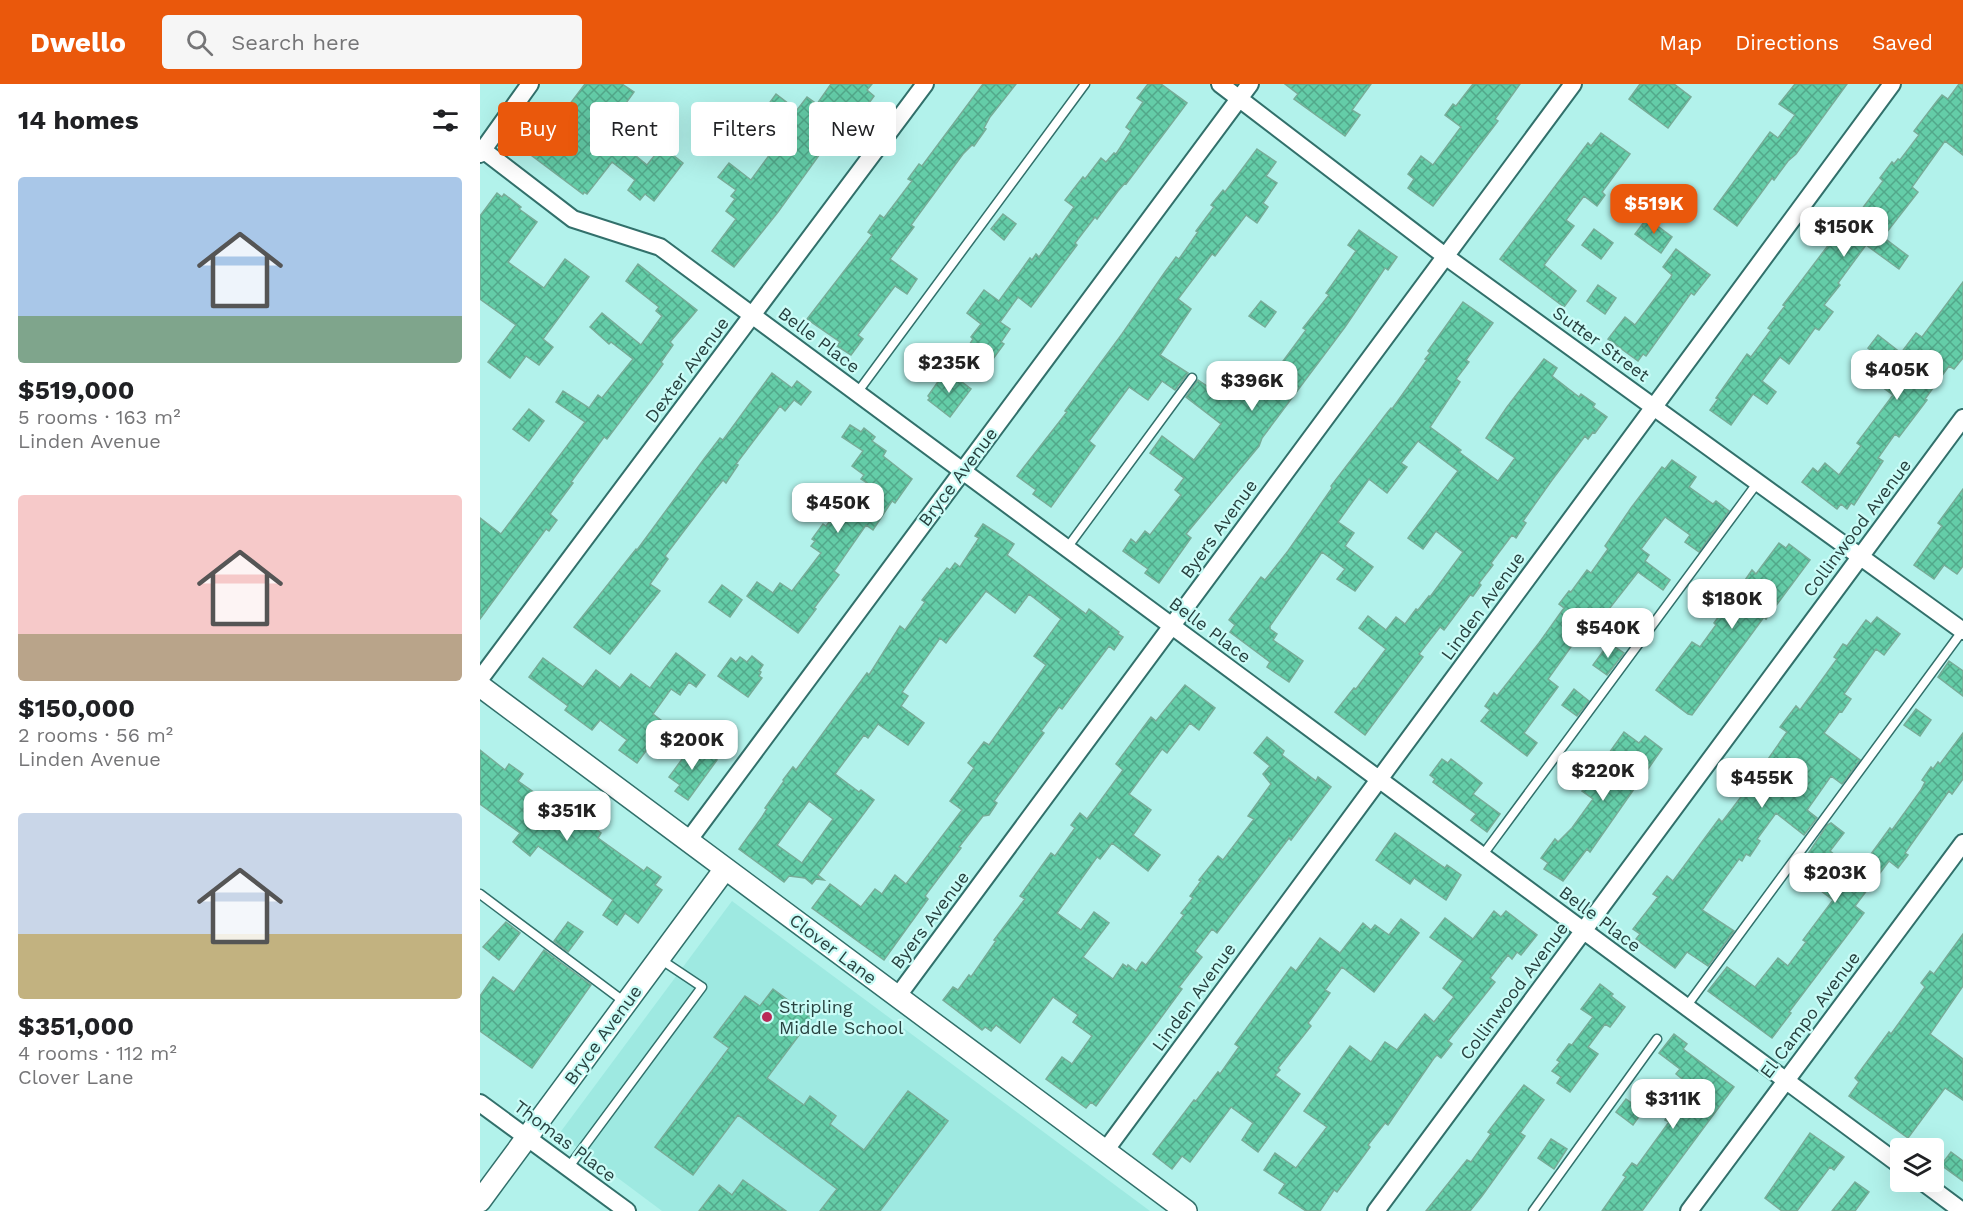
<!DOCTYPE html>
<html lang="en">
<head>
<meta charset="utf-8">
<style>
	body { margin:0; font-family:"Work Sans",sans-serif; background:#f6f6f6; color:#202124; height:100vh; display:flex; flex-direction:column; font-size:22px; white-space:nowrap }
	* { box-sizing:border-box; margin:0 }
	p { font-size:20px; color:#757577 }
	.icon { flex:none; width:33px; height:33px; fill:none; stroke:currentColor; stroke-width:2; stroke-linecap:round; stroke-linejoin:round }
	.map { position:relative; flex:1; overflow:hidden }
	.panel { display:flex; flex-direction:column; background:#fff; width:480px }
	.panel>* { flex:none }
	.banner { position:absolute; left:18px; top:18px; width:570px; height:54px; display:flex; gap:12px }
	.buttons { position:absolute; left:1410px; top:1054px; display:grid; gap:12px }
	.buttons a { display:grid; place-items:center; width:54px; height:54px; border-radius:6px; background:#fff; box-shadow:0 6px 24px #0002; font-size:30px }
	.price { position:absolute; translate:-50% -51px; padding:0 14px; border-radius:12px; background:#fff; color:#222; font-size:20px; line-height:39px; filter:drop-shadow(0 2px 3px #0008) }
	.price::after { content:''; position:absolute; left:50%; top:36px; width:18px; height:14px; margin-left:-9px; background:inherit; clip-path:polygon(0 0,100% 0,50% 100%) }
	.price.active { background:#ea580c; color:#fff }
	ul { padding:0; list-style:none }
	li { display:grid; align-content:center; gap:12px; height:318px; padding:0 18px }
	li span { display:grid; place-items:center; height:186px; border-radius:6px; color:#555 }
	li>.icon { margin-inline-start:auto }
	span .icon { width:108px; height:108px; fill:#fffc; stroke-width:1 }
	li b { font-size:26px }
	h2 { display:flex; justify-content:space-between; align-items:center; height:72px; padding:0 18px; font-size:26px }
	.tag { padding:0 21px; border-radius:6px; background:#fff; box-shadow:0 6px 24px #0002; font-size:21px; line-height:54px }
	.tag.active { background:#ea580c; color:#fff }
	header { display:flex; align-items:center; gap:36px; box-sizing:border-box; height:84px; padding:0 30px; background:#ea580c; color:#fff }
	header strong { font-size:28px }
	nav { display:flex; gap:33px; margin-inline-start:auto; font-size:21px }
	.search { width:420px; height:54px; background:#f6f6f6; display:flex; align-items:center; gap:15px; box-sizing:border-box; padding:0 21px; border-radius:6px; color:#757577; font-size:22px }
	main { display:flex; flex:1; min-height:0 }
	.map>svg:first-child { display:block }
</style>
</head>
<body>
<header>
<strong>Dwello</strong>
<div class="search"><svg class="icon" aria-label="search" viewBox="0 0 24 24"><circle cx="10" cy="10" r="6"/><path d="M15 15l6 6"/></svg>Search here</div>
<nav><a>Map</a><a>Directions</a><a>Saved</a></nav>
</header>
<main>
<section class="panel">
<h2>14 homes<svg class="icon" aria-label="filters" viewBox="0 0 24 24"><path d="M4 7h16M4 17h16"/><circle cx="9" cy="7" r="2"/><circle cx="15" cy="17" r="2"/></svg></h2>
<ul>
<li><span style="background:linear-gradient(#a9c7e8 75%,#7fa58c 0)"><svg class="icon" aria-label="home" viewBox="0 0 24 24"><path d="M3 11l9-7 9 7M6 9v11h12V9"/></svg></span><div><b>$519,000</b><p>5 rooms · 163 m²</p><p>Linden Avenue</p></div></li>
<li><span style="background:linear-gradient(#f6c9c9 75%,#b9a48a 0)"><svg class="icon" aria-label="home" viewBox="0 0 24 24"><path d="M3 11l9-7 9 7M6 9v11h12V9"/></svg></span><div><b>$150,000</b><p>2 rooms · 56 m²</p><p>Linden Avenue</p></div></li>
<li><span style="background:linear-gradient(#c9d6e8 65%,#c2b280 0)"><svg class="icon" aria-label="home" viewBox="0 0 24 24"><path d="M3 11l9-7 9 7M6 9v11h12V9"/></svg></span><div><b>$351,000</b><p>4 rooms · 112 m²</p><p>Clover Lane</p></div></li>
</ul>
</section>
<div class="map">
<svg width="1483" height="1127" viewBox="0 0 1483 1127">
	<defs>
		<pattern id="building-cross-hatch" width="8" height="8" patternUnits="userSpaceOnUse" patternTransform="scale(1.5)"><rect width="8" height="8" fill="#64cda8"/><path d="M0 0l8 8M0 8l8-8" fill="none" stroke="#52a88a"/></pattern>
	</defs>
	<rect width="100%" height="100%" fill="#b2f2eb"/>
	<path fill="#9ee9e1" d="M252 817 670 1127H182L79 1050Z"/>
	<path fill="url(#building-cross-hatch)" stroke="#77ac97" stroke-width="1.5" fill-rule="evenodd" d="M105 0H142L154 8 130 41 149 55 144 62 167 81 182 62 203 79 174 117 165 110 160 116 148 106 155 96 132 78 107 110 104 108 103 110 51 71Z
		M351 0H392L387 6 394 12 384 26 376 20 298 128 254 183 232 167 256 135 246 127 255 115 251 112 256 106 238 93 249 79 271 96 299 58 297 56 308 41 285 25 296 10 317 26 327 13 337 20Z
		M503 0H536L510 33 504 44 506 45 494 62 492 61 483 70 431 141 434 143 410 175 437 195 427 210 415 202 378 251 383 255 371 271 357 262 360 258 327 235 392 151 388 148 400 131 404 134 410 126 432 97 428 95 439 80 442 82Z
		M668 0H681L707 19 646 100 645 99 638 107 617 135 615 133 595 159 597 161 551 223 538 213 520 238 530 245 521 258 524 260 510 279 488 263 493 255 491 253 501 240 487 229 504 206 519 217 550 174 552 176 556 170 559 173 594 123 585 116 603 93 605 95 621 74 626 78 634 69 636 70 651 47 646 43 663 18 657 14Z
		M805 0H891L872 26 880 31 865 52 814 15 818 10Z
		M993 0H1040L1015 35 1018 37 953 122 928 104 934 95 928 90 941 72 953 81 981 43 965 31 973 20 976 22Z
		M1160 0H1194L1211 13 1188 44 1149 15Z
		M1315 0H1367L1316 70 1308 77 1294 96 1292 94 1257 142 1234 125 1290 48 1298 54 1315 31 1299 20Z
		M1479 0H1483V71L1465 57 1432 103 1438 108 1403 153 1428 172 1419 185 1386 161 1358 199 1360 201 1344 221 1353 228 1339 246 1335 244 1309 280 1300 273 1282 297 1296 308 1287 320 1273 310 1251 341 1230 326 1238 315 1236 314 1267 270 1271 273 1291 246 1288 244 1305 222 1303 221 1356 151 1360 154 1403 97 1400 94 1412 78 1414 80 1418 75 1420 76 1439 51 1434 47 1457 17 1462 11 1468 15Z
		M1121 49 1150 70 1122 108 1125 111 1117 122 1104 112 1086 136 1094 142 1064 181 1096 207 1084 223 1020 175 1108 59 1111 62Z
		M777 65 796 78 786 92 797 99 783 119 788 123 777 139 766 131 735 172 732 170 698 215 711 225 680 271 708 289 695 306 682 297 668 316 649 303 609 357 615 362 571 423 553 410 556 406 537 392 587 328 585 327 642 250 685 188 696 173 699 175 718 148 716 147 734 123 731 121 743 106 745 108Z
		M17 109 22 113 24 110 41 123 39 125 57 138 28 178 64 204 85 175 109 193 63 255 73 263 59 281 46 272 30 294 8 278 36 241 0 215V132Z
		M523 130 536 140 524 156 511 145Z
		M1167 134 1192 153 1181 169 1155 150Z
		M1114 145 1133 159 1121 175 1102 161Z
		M879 146 917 173 908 186 905 184 865 243 782 354 779 362 706 450 711 454 679 499 665 489 668 485 643 467 651 455 656 459 665 447 670 451 701 411 695 406 704 394 670 369 682 352 714 376 741 340 706 313 718 296 730 304 738 294 772 319 826 246 823 244 849 211 846 209 876 167 868 161Z
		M1196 165 1230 191 1214 211 1211 209 1166 272 1163 270 1158 277 1128 255 1145 233 1155 241 1191 193 1192 191 1183 183Z
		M158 180 217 226 190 258 193 261 181 278 183 280 175 291 127 355 124 353 91 398 93 399 70 430 77 436 69 447 66 445 0 535V434L21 450 105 338 76 318 83 307 109 324 118 311 122 314 153 275 131 258 129 260 110 243 122 229 161 261 182 232 176 227 179 223 146 197Z
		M1483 198V274L1474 285 1469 282 1445 315 1447 316 1419 353 1415 350 1398 374 1403 377 1374 421 1371 419 1367 425 1361 420 1357 425 1322 398 1333 384 1338 388 1345 379 1359 391 1381 362 1377 359 1413 311 1405 305 1418 288 1388 264 1398 251 1421 269 1436 249 1442 253Z
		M1118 201 1136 214 1125 230 1107 217Z
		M781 217 796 228 785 243 769 232Z
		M983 218 1013 239 986 276 989 278 976 295 980 298 950 343 981 366 979 368 1018 397 1035 374 1006 354 1027 323 1064 275 1077 284 1072 292 1099 313 1101 310 1115 320 1113 323 1127 333 1115 349 1113 348 1108 355 1105 352 1072 396 1043 437 1046 439 1036 454 1032 451 1011 479 1013 481 999 499 1001 501 993 512 990 511 964 546 960 543 939 570 943 573 885 651 855 628 874 604 876 605 906 565 879 544 888 532 906 546 916 533 925 540 936 525 938 526 949 512 950 513 983 468 956 447 943 465 928 454 978 387 938 357 921 379 927 383 907 409 889 395 858 438 874 449 865 462 893 483 875 507 857 495 865 485 842 468 790 542V545L797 550 793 556 823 577 809 598 787 583 790 578 750 548 755 541 749 536 781 493 785 496 808 467 852 404 851 402 907 329 911 324 912 325 947 276 945 275 950 269 948 267Z
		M292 289 312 304 317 297 331 308 321 321 314 316 305 327 300 322 256 380 258 381 246 399 243 396 235 406 185 472 188 475 170 500 180 507 130 570 94 543 156 465 157 466 224 375 240 354 243 356Z
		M464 289 468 292 470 289 491 305 470 333 448 316 450 314 448 312Z
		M49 325 64 337 49 357 33 345Z
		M370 341 381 348 384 344 395 353 392 357 406 367 403 372 432 395 415 419 412 417 393 446 386 441 354 487 359 491 334 524 336 525 318 549 267 512 277 498 293 509 300 499 312 507 341 469 331 462 335 457 332 455 343 440 346 442 350 437 357 441 387 399 381 395 384 391 372 382 383 367 362 353Z
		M1192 376 1216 393 1209 403 1233 420 1236 417 1249 427 1219 468 1205 458 1210 451 1185 433 1161 465 1169 471 1165 477 1190 496 1183 506 1158 488 1125 530 1129 533 1112 554 1103 546 1068 595 1078 603 1044 649 1057 659 1047 672 1001 637 1010 626 1005 622 1014 609 1017 612 1059 559 1084 524 1079 520 1089 507 1091 508 1107 486 1111 489 1128 465 1125 462 1151 424 1182 383 1185 385Z
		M1483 405V482L1477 490 1464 481 1454 495 1434 481 1462 442 1458 439Z
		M503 440 534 460 527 471 606 530 609 525 639 548 638 550 643 553 634 566 629 562 582 625 579 623 561 647 564 649 514 717 517 719 509 731 503 732 479 763 481 764 445 812 448 815 404 876 332 824 350 800 381 823 395 805 402 810 415 791 426 800 482 726 470 717 494 684 488 679 504 658 509 661 566 581 554 572 581 535 549 510 535 529 506 507 466 559 460 554 422 608 428 612 421 622 444 639 428 661 398 640 388 654 384 651 355 690 379 708 381 706 394 716 338 791 344 796 336 795 332 800 325 794 309 792 304 798 259 765 282 733 287 725 285 724 304 697 303 696 313 683 316 686 387 589 389 591 420 542 425 546 445 518 442 516 467 484 470 486 475 479 480 483 499 454 495 452ZM329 717 353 735 322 779 297 761Z
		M1299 459 1306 464 1309 460 1330 476 1286 535 1284 533 1212 631 1208 630 1176 606 1212 558 1220 563 1236 541 1234 539 1245 524 1247 526 1266 501 1263 499 1272 486 1276 490Z
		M242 501 262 516 250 533 229 518Z
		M1397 533 1420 550 1404 571 1396 565 1364 610 1371 615 1362 628 1360 627 1344 649 1380 676 1362 700 1351 692 1327 726 1337 734 1324 751 1296 729 1277 755 1280 757 1270 772 1266 770 1262 777 1259 775 1222 826 1254 847 1228 882 1207 868 1195 884 1156 855 1160 850 1153 845 1178 813 1173 810 1187 792 1193 797 1239 735 1242 738 1270 701 1307 648 1300 643 1316 622 1320 626 1357 575 1354 573 1363 560 1367 562 1386 536 1391 540Z
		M1129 559 1144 569 1127 591 1113 581Z
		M196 569 225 591 216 603 209 598 200 611 191 605 173 630 186 640 157 679 139 666 147 656 120 636 112 646 85 626 88 622 49 593 63 574 103 603 116 586 140 604 151 590 170 604Z
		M272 572 283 581 279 587 281 588 279 592 282 594 268 613 238 592 251 574 256 578 260 573 267 578Z
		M1469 577 1483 587V612L1458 593Z
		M705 601 735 624 719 646 710 639 687 669 682 665 649 710 671 726 653 751 680 771 668 787 632 759 620 775 617 773 577 829 601 846 614 828 629 839 603 873 633 895 643 880 647 883 648 881 656 887 662 878 666 881 704 831 701 829 713 814 710 812 721 797 719 796 738 772 743 776 774 735 768 732 791 700 783 690 790 682 774 669 787 653 804 667 802 671 836 697 838 693 851 703 811 756 809 754 737 849 732 845 715 867 722 873 699 903 702 905 616 1022 611 1018 606 1024 566 995 582 973 592 980 612 952 593 938 598 931 573 913 540 959 516 941 511 947 505 943 502 946 463 916 473 903 478 906 489 891 491 893 516 857 514 856 545 815 540 812 571 769 575 772 595 744 591 741 600 729 607 735 643 686 636 680 671 633 676 637Z
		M1094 605 1109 617 1097 632 1082 621Z
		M1436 625 1451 636 1440 652 1424 641Z
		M1144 648 1159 659 1165 652 1182 665 1110 768 1107 765 1083 797 1064 785 1068 779 1061 774 1075 755 1078 758 1092 744 1113 715 1102 707Z
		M1483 649V695L1472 710 1469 707 1425 769 1428 771 1418 784 1409 777 1375 822 1384 829 1309 928 1311 929 1292 954 1228 907 1247 883 1275 903 1298 874 1308 882 1326 858 1323 856 1353 816 1316 788 1347 741 1351 739 1364 749 1350 767 1376 788 1382 780 1383 781 1410 744 1412 746 1441 706 1445 698 1442 696 1451 683 1453 685 1458 678 1460 680Z
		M214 659 237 676 208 716 195 707 200 701 189 693Z
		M0 666 25 686 29 680 43 690 38 697 101 741 105 737 121 749 118 754 164 787 167 783 181 793 175 801 182 806 158 839 145 829 137 841 123 831 133 816 58 762 50 772 33 758 40 749 0 720Z
		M962 675 968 679 971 675 1002 699 993 710 1020 730 1007 748 991 736 996 730 953 698 955 695 950 691Z
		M915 749 965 784 967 781 981 791 966 816 934 794 930 800 896 776Z
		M1014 827 1021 833 1026 827 1057 851 1041 871 1037 868 1032 875 1028 871 1010 894 1015 898 968 957 972 960 961 974 957 971 954 974 914 1032 908 1041 905 1039 888 1061 890 1063 866 1096 857 1108 854 1106 840 1127H826L799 1109 805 1100 784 1086 795 1069 816 1084 847 1043 824 1027 870 962 891 978 905 958 917 966 945 930 954 938 974 913 963 904 983 877 950 853 965 834 993 855Z
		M921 835 939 849 894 908 862 883 845 906 850 909 828 939 831 942 798 984 800 986 795 991 820 1010 778 1068 762 1056 773 1039 751 1023 710 1078 702 1072 692 1085 673 1070 714 1016 716 1017 738 988 740 990 759 963 755 960 811 883 816 887 840 854 860 869 883 839 891 846 895 841 909 851Z
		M26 838 40 849 19 876 3 863Z
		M88 838 103 848 88 868 74 857Z
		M1483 850V902L1450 950 1483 975V1016L1465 1004 1428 1054 1369 1012 1379 998 1375 994 1409 948 1411 950 1445 903 1441 899 1450 887 1454 890Z
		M64 866 111 901 52 984 0 947V912L13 893 34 908Z
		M1120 900 1133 910 1131 912 1145 923 1130 943 1125 940 1108 963 1118 970 1090 1008 1077 999 1081 993 1072 987 1080 978 1077 976 1089 960 1092 961 1113 933 1101 925Z
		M293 905 332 934 287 994 324 1021 330 1012 356 1032 350 1040 384 1066 428 1007 468 1037 400 1127H340L357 1105 258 1031 213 1091 175 1063 249 964 234 953 265 912 280 922Z
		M1194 950 1207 960 1203 965 1254 1003 1162 1127H1122L1146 1093 1143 1091 1152 1079 1157 1082 1189 1038 1185 1036 1211 1002 1196 990 1200 985 1179 969Z
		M1044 1001 1064 1016 1040 1049 1045 1052 1002 1112 990 1127H946L987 1076 991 1078 1011 1050 1008 1048Z
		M1146 1015 1163 1027 1153 1041 1136 1028Z
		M1330 1049 1364 1073 1354 1086 1350 1083 1317 1127H1302L1285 1114Z
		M1071 1055 1087 1065 1074 1085 1058 1074Z
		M1471 1068 1483 1077V1097L1461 1081Z
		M263 1096 306 1127H219L239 1101 252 1111Z
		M1375 1098 1389 1108 1375 1127H1352Z"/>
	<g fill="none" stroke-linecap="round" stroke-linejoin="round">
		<defs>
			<path id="service" d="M377 309 605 0
				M587 464 712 294
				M1002 772 1278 398
				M0 810 146 919
				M1206 923 1483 546
				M88 1084 222 903 180 875
				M1053 1127 1177 955"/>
			<path id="minor" d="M740 0 965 172 1483 547
				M3 66 93 135 180 163 1420 1081
				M0 70 50 0
				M0 595 445 0
				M208 757 770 0
				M417 913 1093 0
				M0 1019 147 1127
				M625 1067 1412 0
				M1443 1098 1482 1127
				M896 1127 1483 334
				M1209 1127 1483 759"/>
			<path id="tertiary" d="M0 602 706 1127
				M0 1117 245 785"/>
		</defs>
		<use href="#service" stroke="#32706b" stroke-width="11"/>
		<use href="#minor" stroke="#32706b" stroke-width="20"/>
		<use href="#tertiary" stroke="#32706b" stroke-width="24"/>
		<use href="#service" stroke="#fff" stroke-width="8"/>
		<use href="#minor" stroke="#fff" stroke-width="16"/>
		<use href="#tertiary" stroke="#fff" stroke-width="21"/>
	</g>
	<circle fill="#b92a57" stroke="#cafcf7" stroke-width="2" cx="287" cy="933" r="6"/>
	<g text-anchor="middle" stroke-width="4.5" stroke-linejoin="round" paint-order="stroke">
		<g font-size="18" fill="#284240" stroke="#cafcf7">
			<text transform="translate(339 256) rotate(37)" y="6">Belle Place</text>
			<text transform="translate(1121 260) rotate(36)" y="6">Sutter Street</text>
			<text transform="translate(207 286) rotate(-53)" y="6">Dexter Avenue</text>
			<text transform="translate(478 393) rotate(-53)" y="6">Bryce Avenue</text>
			<text transform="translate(1377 444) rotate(-53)" y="6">Collinwood Avenue</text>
			<text transform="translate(739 445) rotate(-54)" y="6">Byers Avenue</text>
			<text transform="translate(1003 522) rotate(-54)" y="6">Linden Avenue</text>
			<text transform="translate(730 546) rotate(37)" y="6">Belle Place</text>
			<text transform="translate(1120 835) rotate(37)" y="6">Belle Place</text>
			<text transform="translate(450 836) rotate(-53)" y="6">Byers Avenue</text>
			<text transform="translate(353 865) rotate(37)" y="6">Clover Lane</text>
			<text transform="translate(1034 907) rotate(-53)" y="6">Collinwood Avenue</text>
			<text transform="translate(714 913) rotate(-54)" y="6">Linden Avenue</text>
			<text transform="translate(1330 931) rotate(-53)" y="6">El Campo Avenue</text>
			<text transform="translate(123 951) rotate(-54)" y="6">Bryce Avenue</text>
			<text transform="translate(85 1057) rotate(37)" y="6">Thomas Place</text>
		</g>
		<g font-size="18" fill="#284240" stroke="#cafcf7" text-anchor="start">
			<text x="299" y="929">Stripling<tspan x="299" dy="21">Middle School</tspan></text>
		</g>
	</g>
</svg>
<div class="buttons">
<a><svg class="icon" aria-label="layers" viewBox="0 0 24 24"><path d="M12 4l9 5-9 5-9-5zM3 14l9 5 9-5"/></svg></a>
</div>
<b class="price active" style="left:1174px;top:151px">$519K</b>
<b class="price" style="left:1364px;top:174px">$150K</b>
<b class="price" style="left:469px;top:310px">$235K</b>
<b class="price" style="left:1417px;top:317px">$405K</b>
<b class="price" style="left:772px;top:328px">$396K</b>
<b class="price" style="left:358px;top:450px">$450K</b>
<b class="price" style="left:1252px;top:546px">$180K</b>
<b class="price" style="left:1128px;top:575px">$540K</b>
<b class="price" style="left:212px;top:687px">$200K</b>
<b class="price" style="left:1123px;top:718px">$220K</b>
<b class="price" style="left:1282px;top:725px">$455K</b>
<b class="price" style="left:87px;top:758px">$351K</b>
<b class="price" style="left:1355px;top:820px">$203K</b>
<b class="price" style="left:1193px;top:1046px">$311K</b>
<div class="banner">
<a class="tag active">Buy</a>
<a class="tag">Rent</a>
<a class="tag">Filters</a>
<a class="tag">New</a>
</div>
</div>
</main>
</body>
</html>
